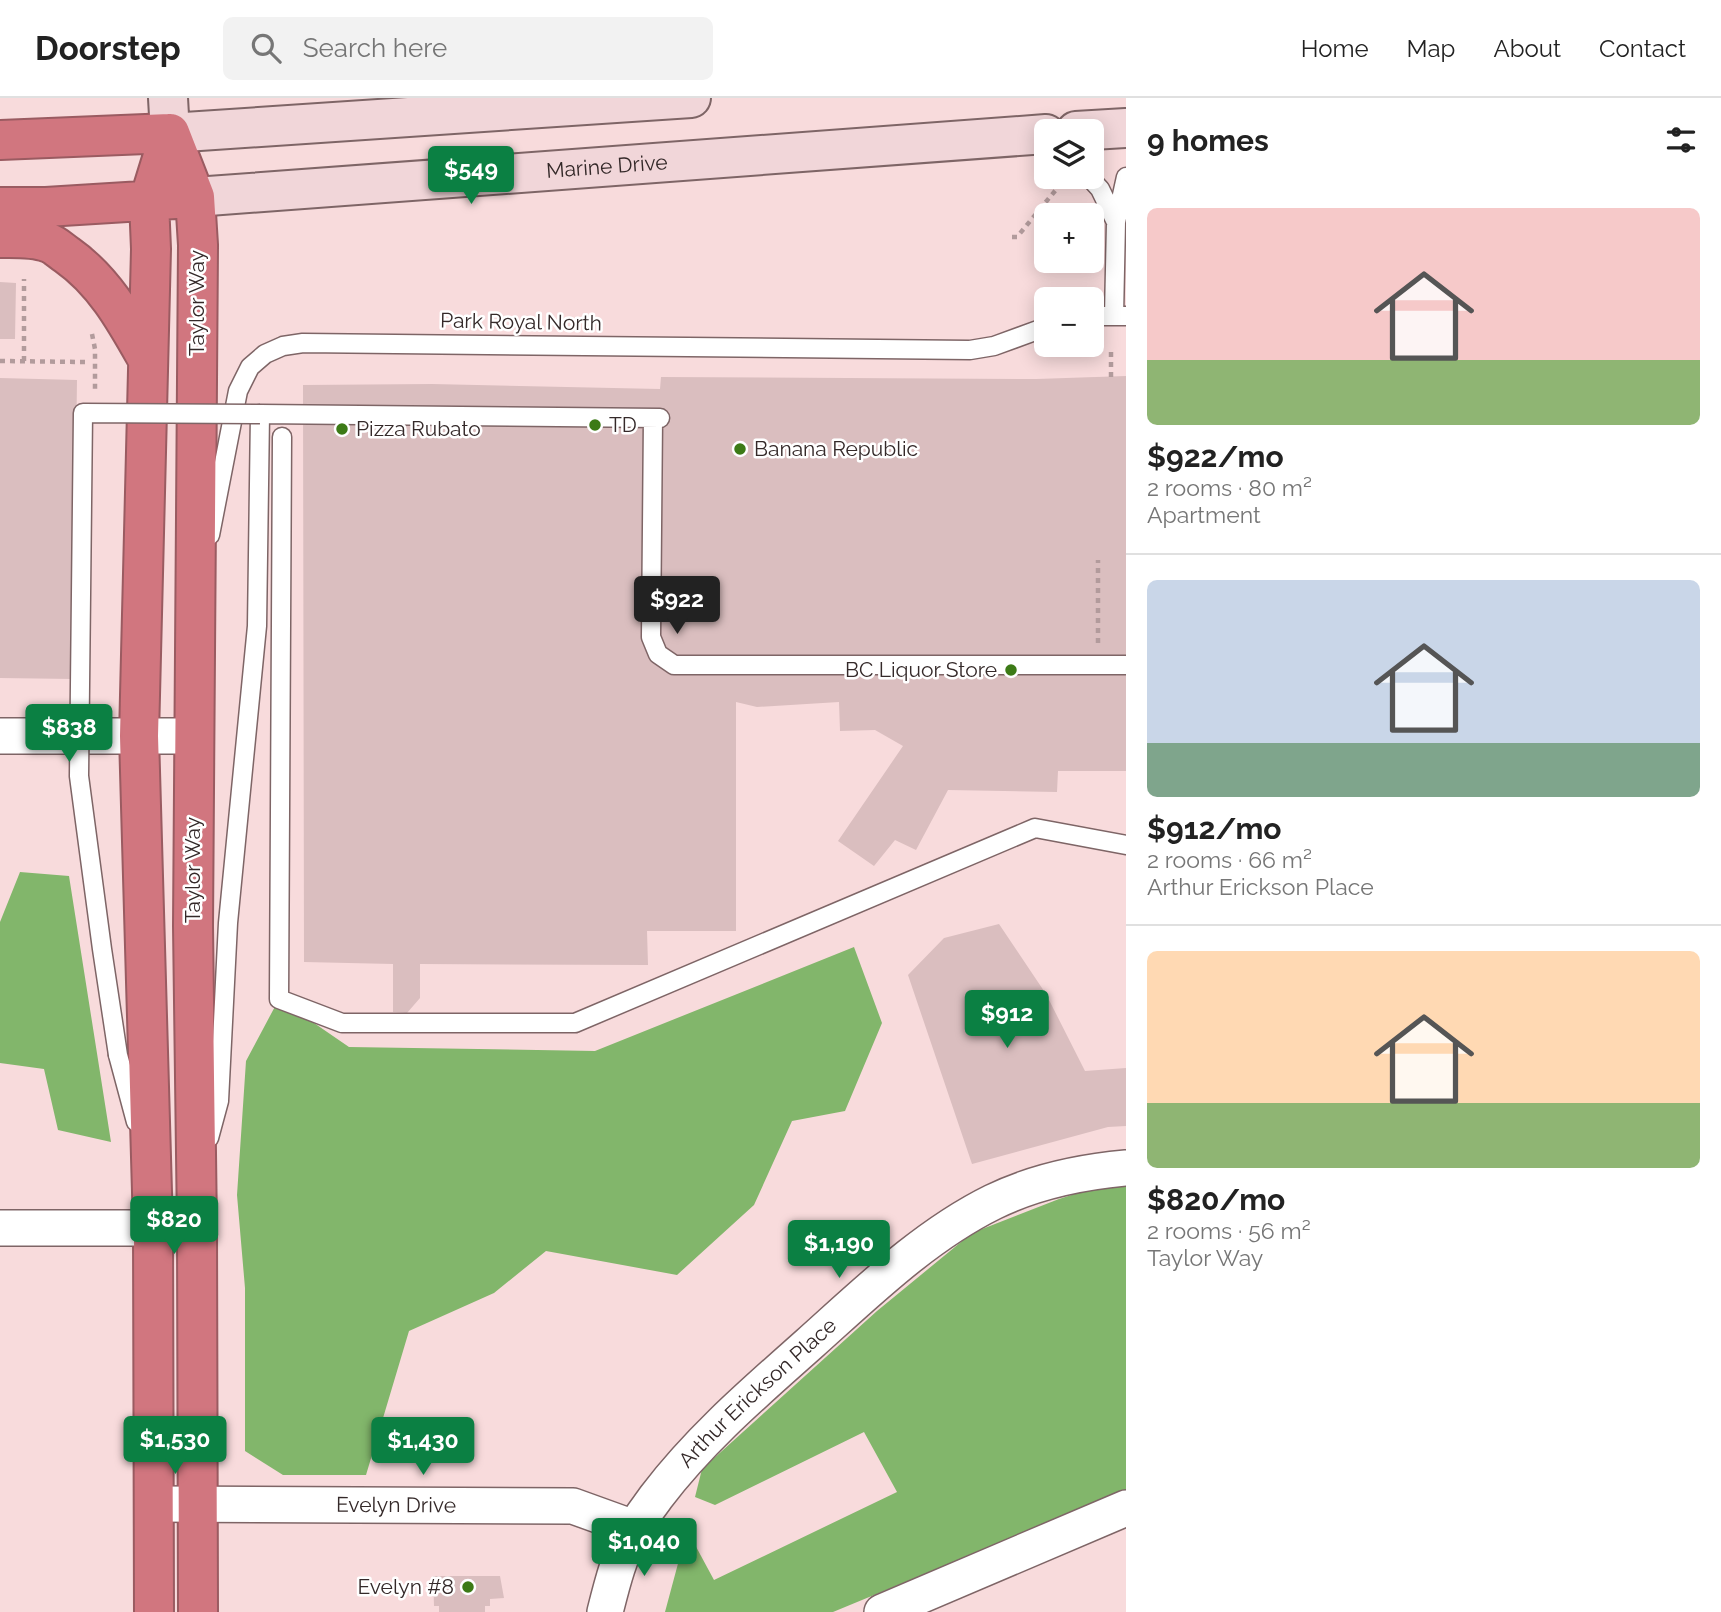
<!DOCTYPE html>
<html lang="en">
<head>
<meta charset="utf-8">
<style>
	body { margin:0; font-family:Raleway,sans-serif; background:#f2f2f2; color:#222; height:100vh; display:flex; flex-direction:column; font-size:26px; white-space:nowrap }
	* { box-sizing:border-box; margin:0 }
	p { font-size:23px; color:#767676 }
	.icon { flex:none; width:38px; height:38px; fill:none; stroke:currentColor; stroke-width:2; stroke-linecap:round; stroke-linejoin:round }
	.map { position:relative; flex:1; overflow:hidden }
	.details { display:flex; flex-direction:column; background:#fff; width:595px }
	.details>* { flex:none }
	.tools { position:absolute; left:1034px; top:21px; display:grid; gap:14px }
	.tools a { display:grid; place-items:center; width:70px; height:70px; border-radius:10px; background:#fff; box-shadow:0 4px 18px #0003; font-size:35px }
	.price { position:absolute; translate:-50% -60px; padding:0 16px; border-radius:7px; background:#0b8043; color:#fff; font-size:23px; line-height:46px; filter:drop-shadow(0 2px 4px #0008) }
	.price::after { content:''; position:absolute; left:50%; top:42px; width:21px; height:16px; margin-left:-10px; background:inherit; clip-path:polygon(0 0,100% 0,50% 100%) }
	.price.on { background:#222; color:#fff }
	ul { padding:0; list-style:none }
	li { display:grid; align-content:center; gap:14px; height:371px; padding:0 21px }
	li+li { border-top:2px solid #e0e0e0 }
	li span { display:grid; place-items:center; height:217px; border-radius:10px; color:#555 }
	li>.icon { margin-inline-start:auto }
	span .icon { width:126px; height:126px; fill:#fffc; stroke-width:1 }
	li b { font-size:30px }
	h2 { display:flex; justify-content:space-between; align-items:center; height:84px; padding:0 21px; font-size:30px }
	header { display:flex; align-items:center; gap:42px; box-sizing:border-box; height:98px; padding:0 35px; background:#fff; border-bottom:2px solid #e0e0e0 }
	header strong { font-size:33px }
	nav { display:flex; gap:38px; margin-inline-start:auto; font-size:24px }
	.search { width:490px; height:63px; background:#f2f2f2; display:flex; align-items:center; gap:18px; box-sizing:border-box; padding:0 24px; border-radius:10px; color:#767676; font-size:26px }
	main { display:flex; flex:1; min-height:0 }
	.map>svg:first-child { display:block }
</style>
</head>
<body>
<header>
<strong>Doorstep</strong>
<div class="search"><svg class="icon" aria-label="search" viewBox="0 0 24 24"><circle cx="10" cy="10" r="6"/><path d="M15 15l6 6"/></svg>Search here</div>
<nav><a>Home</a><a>Map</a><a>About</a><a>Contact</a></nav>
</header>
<main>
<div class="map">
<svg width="1126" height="1514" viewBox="0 0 1126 1514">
	<rect width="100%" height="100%" fill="#f8dbdc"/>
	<path fill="#82b66b" d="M20 774 69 778 111 1044 58 1032 44 971 0 965V824Z
		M854 849 882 925 845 1013 792 1023 754 1107 677 1177 546 1153 494 1195 409 1233 366 1377H283L245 1353V1190L237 1097 246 963 279 901 349 949 595 953Z
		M1119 1082 1126 1083V1393L833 1514H665L687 1432 714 1482 897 1394 864 1334 715 1407 695 1399 702 1371 877 1213 972 1135 1059 1101Z"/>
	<path fill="#dabebf" d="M0 184 16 185 15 241H0Z
		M1126 278V673H1058L1057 694 948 692 916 752 895 742 874 768 838 743 903 648 875 632 840 633 839 604 757 609 736 604V833H647L648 867 420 866V900L407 915 393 914V866L304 864 303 287 432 286 660 291 661 279 1036 281Z
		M0 280 77 282 73 581 0 580Z
		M999 826 1046 896 1085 973 1126 970V1028L1108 1029 972 1066 908 877 944 840Z
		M433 1478H500L504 1500 490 1501V1508H485V1514H439V1508H434Z"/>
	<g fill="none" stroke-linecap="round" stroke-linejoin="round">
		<defs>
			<path id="lane" d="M1089 79 1100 91 1116 124
				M1092 218H1126
				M1114 218 1116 124 1126 79
				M653 320 651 539 658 556 674 567H1126
				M282 339 279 901 342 925H575L1035 730 1126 747
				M210 437 238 293 250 269 265 256 283 248 303 245 970 252 994 248 1046 229
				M118 957 136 1024
				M209 1040 219 1003 228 825 257 528 260 316 660 320"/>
			<g id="street">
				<path d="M0 638H195"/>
				<path d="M0 1130H197"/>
				<path id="s1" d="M153 1406 573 1408 634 1430"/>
				<path id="s2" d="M605 1514C612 1486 620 1454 635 1429 641 1419 649 1409 656 1399 700 1341 755 1294 809 1246 866 1195 924 1138 993 1104 1034 1084 1082 1074 1126 1070"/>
				<path d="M882 1514 1126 1410"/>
			</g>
			<g id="secondary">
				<path d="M168 0 170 35 691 0"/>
				<path d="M1076 33 1126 30"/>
				<path id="s3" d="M195 99 1046 36"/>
			</g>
			<path id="highway" d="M170 35 195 99 198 147 193 828 197 1130 198 1514
				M0 42 170 35
				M0 109H46L175 101
				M0 140C15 140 35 139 49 145 55 147 61 153 67 157 104 183 125 221 147 260
				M154 1514 153 1129 139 638 151 151 149 103 170 35"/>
		</defs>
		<use href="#lane" stroke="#7e6566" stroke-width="21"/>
		<use href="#street" stroke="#7e6566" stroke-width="38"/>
		<use href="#secondary" stroke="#7e6566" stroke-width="42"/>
		<use href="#highway" stroke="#9a5b61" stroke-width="42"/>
		<path stroke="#b29b9c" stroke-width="4.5" stroke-dasharray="5 5" stroke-linecap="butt" d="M1012 139H1017L1064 82
			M92 236 95 251V294
			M0 263 85 264
			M24 263V181
			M1111 279V254
			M1098 545V462"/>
		<use href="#lane" stroke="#fff" stroke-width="18"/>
		<use href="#street" stroke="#fff" stroke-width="35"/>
		<use href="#secondary" stroke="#f1d6d9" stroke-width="38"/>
		<use href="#highway" stroke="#d1767f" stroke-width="38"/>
		<defs>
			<path id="lane-bridge" d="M118 957 102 851 79 678 83 315 260 316"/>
		</defs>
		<use href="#lane-bridge" stroke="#7e6566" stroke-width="21" stroke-linecap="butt"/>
		<use href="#lane-bridge" stroke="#fff" stroke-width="18"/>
	</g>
	<g fill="#3c7a16" stroke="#fff" stroke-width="2.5">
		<circle cx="595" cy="327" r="7"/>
		<circle cx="342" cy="331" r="7"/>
		<circle cx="740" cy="351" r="7"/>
		<circle cx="1011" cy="572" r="7"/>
		<circle cx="468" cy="1489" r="7"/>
	</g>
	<g text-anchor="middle" stroke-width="5" stroke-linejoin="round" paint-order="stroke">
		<g font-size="21" fill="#342929" stroke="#fff">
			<text dy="7" stroke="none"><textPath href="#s3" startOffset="413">Marine Drive</textPath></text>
			<text transform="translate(197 205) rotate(-90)" y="7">Taylor Way</text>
			<text transform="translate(521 224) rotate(1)" y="7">Park Royal North</text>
			<text transform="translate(193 772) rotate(-90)" y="7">Taylor Way</text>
			<text dy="7" stroke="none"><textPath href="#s2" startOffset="273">Arthur Erickson Place</textPath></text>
			<text dy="7" stroke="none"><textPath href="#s1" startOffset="243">Evelyn Drive</textPath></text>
		</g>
		<g font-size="21" fill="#342929" stroke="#fff" text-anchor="start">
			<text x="609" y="334">TD</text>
			<text x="356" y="338">Pizza Rubato</text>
			<text x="754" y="358">Banana Republic</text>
			<text x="997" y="579" text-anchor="end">BC Liquor Store</text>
			<text x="454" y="1496" text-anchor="end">Evelyn #8</text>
		</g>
	</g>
</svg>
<div class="tools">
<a><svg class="icon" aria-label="layers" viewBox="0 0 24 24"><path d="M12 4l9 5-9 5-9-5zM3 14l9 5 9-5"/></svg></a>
<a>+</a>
<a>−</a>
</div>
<b class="price" style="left:471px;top:108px">$549</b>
<b class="price on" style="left:677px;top:538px">$922</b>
<b class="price" style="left:69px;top:666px">$838</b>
<b class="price" style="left:1007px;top:952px">$912</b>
<b class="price" style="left:174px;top:1158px">$820</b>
<b class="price" style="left:839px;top:1182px">$1,190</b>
<b class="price" style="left:175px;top:1378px">$1,530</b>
<b class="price" style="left:423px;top:1379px">$1,430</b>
<b class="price" style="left:644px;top:1480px">$1,040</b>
</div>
<section class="details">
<h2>9 homes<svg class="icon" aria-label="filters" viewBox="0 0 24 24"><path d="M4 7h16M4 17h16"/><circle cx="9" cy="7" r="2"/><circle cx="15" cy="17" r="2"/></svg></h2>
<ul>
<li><span style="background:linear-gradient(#f6c9c9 70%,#8fb573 0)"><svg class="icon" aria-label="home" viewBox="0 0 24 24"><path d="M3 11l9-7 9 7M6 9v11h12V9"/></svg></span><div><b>$922/mo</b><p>2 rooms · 80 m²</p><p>Apartment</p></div></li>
<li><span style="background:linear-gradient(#c9d6e8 75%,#7fa58c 0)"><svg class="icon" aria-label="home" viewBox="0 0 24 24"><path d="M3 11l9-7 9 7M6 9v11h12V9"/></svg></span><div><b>$912/mo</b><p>2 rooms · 66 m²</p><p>Arthur Erickson Place</p></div></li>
<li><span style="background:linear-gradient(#ffd9b3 70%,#8fb573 0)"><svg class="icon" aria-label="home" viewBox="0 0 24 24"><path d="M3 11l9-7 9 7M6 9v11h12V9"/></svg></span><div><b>$820/mo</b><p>2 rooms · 56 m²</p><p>Taylor Way</p></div></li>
</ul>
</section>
</main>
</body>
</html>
